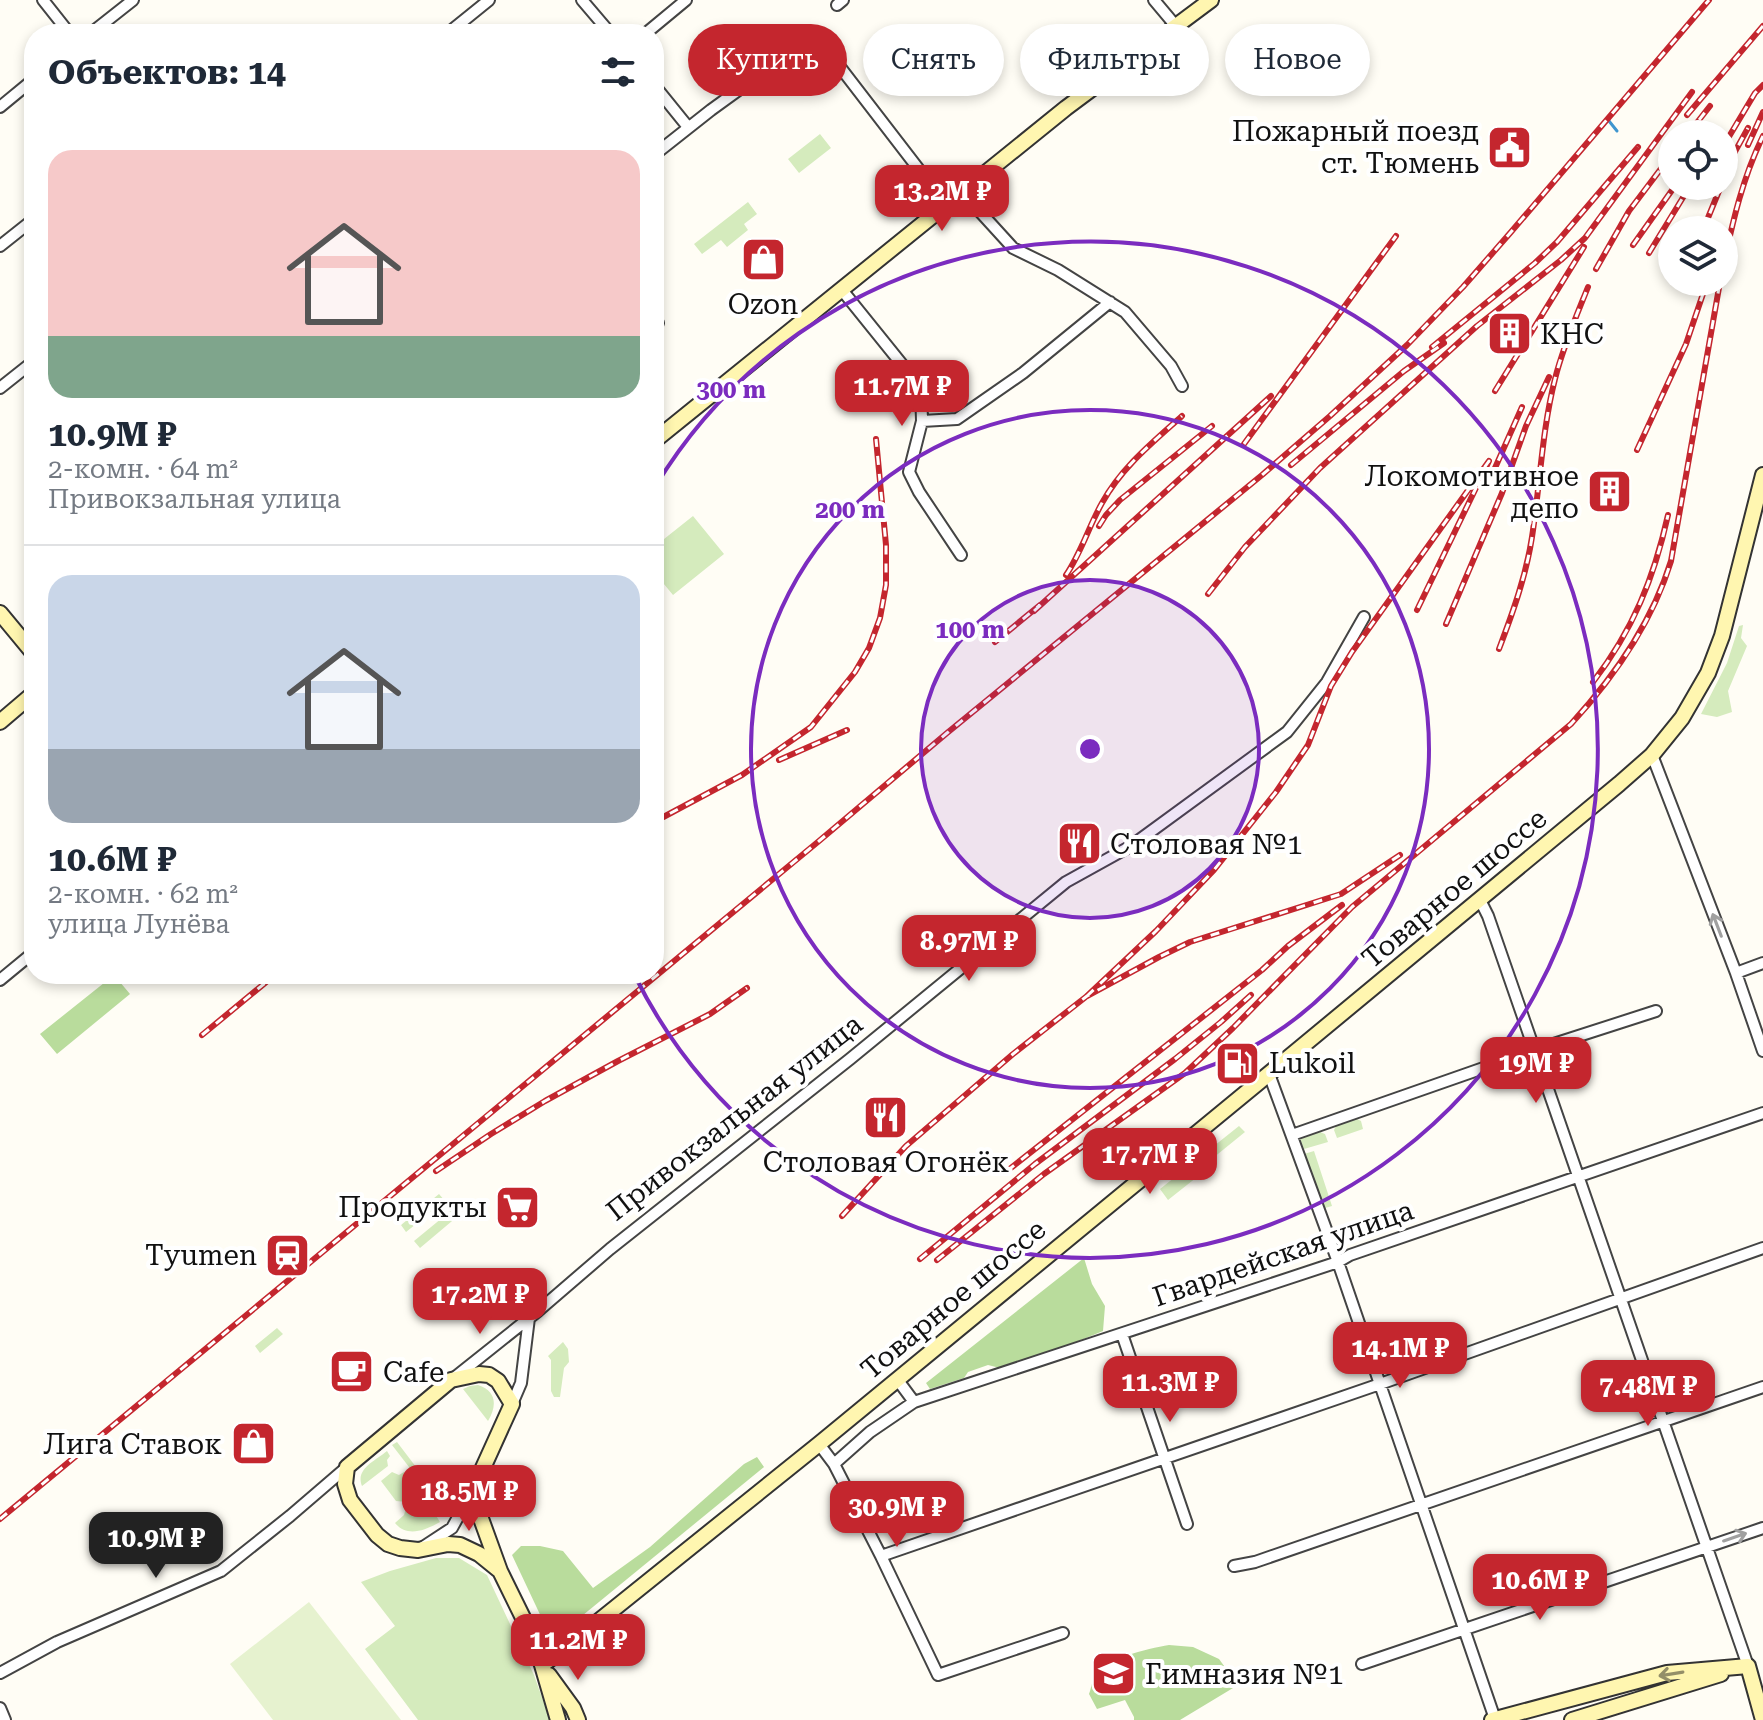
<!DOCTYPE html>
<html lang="ru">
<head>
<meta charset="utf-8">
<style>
	body { margin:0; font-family:"Roboto Serif",serif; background:#f2f2f3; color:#1f2937; height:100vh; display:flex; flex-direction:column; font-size:30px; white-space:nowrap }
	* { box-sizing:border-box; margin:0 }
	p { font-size:26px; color:#747a83 }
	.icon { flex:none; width:44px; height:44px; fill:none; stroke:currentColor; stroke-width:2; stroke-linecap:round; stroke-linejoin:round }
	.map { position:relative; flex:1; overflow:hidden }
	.sheet { position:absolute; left:24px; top:24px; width:640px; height:960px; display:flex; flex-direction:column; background:#fff; border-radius:32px; box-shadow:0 4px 12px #0003 }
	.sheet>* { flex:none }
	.top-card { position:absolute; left:688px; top:24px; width:760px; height:72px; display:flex; gap:16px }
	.fabs { position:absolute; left:1658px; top:120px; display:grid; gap:16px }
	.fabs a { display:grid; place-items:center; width:80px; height:80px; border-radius:50%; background:#fff; box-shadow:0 4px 12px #0003; font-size:40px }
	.price { position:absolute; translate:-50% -68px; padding:0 18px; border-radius:16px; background:#c4262e; color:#fff; font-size:26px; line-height:52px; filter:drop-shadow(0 2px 4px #0008) }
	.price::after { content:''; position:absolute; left:50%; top:48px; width:24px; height:18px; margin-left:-12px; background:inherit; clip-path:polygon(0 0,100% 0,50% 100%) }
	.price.selected { background:#222; color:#fff }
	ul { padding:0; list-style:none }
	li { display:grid; align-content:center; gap:16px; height:424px; padding:0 24px }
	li+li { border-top:2px solid #e0e1e3 }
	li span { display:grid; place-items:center; height:248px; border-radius:24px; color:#555 }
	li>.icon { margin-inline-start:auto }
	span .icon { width:144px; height:144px; fill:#fffc; stroke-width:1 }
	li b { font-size:34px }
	h2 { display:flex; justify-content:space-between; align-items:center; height:96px; padding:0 24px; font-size:34px }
	.chip { padding:0 28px; border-radius:36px; background:#fff; box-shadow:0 4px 12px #0003; font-size:28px; line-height:72px }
	.chip.selected { background:#c4262e; color:#fff }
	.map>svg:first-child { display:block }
</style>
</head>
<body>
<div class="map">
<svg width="1763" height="1720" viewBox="0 0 1763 1720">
	<rect width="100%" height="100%" fill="#fffdf5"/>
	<path fill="#d5ebbd" d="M820 134 831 148 799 173 788 159Z
		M748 202 757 214 744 224 748 230 727 247 721 240 702 254 694 244Z
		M693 516 724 554 673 595 654 572V547Z
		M1743 625 1741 638 1747 646 1728 691 1732 712 1717 717 1701 714 1727 663 1739 626Z
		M1357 1119 1361 1121 1363 1129 1337 1138 1334 1130 1336 1126Z
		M1239 1126 1245 1132 1213 1158 1216 1162 1168 1200 1160 1189Z
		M1320 1132 1325 1134 1328 1142 1304 1149 1300 1139Z
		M1314 1151 1332 1206 1325 1208 1304 1154Z
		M439 1194 445 1201 406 1232 401 1225Z
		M453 1209 458 1216 420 1248 414 1241Z
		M277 1328 283 1334 260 1353 255 1346Z
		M563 1342 568 1349 569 1362 564 1368 560 1397H554L551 1391V1360L548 1356Z
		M478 1385C497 1391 497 1406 488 1421L463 1389 470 1386Z
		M397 1442 451 1513 447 1516 392 1445Z
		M387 1451 390 1456 387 1460 388 1466 362 1486C355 1469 375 1461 387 1451Z
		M392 1472 399 1475 404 1472 428 1504 396 1501 381 1481Z
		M406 1508 433 1511 440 1522C426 1530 407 1538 395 1523L404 1515Z
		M436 1558H459L487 1575 534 1675 550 1720H418L365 1649 395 1626 361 1582 390 1571Z"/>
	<path fill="#b9dc9c" d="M114 975 130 994 57 1054 40 1034Z
		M1084 1258 1092 1284 1105 1306 1103 1331 1008 1370 988 1365 968 1372 964 1378 930 1389 926 1383Z
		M757 1457 764 1467 566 1629 556 1630 544 1623 512 1555 521 1546H540L563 1551 593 1588 650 1547 744 1464Z
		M1169 1645 1193 1647 1219 1659 1238 1685 1180 1720H1134V1717L1125 1700 1097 1709 1089 1694C1091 1689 1091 1685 1093 1681 1103 1658 1147 1649 1169 1645Z"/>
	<path fill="#e6f2cf" d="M309 1602 401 1720H273L230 1664Z"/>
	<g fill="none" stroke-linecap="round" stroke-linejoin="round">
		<path stroke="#3f96cf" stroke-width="3" d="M1609 121 1617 131"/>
		<defs>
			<path id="street" d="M43 0 70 34
				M582 0 611 34
				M1154 0 1175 25
				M837 5 843 0
				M90 34 133 0
				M447 34 489 0
				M645 34 686 0
				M654 85 688 127
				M0 107 34 79
				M654 155 711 110 794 50 817 45 830 54 927 180 948 203
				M962 192 1013 248 1058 270 1125 312 1171 366 1182 386
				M0 246 34 219
				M842 290 921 388 922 421 909 472 919 492 961 555
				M654 326 658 323
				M0 388 34 361
				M922 421 957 419 1023 373 1110 302
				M1652 755 1736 973 1763 1051
				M1480 900 1488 916 1748 1666
				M1736 973 1763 963
				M0 980 34 952
				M1269 1074 1338 1262 1495 1719
				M1292 1135 1535 1050 1656 1011
				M1122 1334 1187 1524
				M454 1378 538 1311 610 1249 850 1059 1066 882 1131 846 1287 732 1327 682 1364 617
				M897 1379 914 1402
				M512 1404 521 1383 529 1318
				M819 1444 834 1464 881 1556 938 1675 1063 1633
				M834 1464 870 1432 914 1402 1338 1262 1350 1255 1763 1113
				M423 1547 452 1528 474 1488
				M881 1556 1380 1384 1763 1248
				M1234 1566 1255 1562 1763 1387
				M1362 1664 1763 1528
				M0 1673 57 1642 221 1571 290 1516 347 1467
				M0 1708 5 1720"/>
			<path id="secondary" d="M654 441 1066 108 1211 0
				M0 613 34 654
				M0 722 34 693
				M500 1571 475 1502 478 1479 512 1404 498 1381 489 1375 479 1374 451 1380 347 1467 345 1484 350 1500 377 1535 388 1544 400 1548 418 1550 448 1544 460 1545 479 1554 500 1571 530 1632 542 1665 558 1720
				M542 1665 564 1649 819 1444 1259 1082 1619 784 1652 755 1682 718 1708 673 1722 636 1763 475
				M1748 1666 1763 1720
				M549 1675 573 1708 578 1720
				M1492 1720 1667 1673 1748 1666
				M1572 1720 1721 1674"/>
		</defs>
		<use href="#street" stroke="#444" stroke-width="14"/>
		<use href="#secondary" stroke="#333" stroke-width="18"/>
		<use href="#street" stroke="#fff" stroke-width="10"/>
		<use href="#secondary" stroke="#fff6b0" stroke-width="14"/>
		<defs>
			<path id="rail" d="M1687 115 1763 26
				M1688 134 1710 106
				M1724 145 1755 93 1763 85
				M1748 145 1763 112
				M1724 178 1732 157 1748 128
				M1703 230 1721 186
				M1633 245 1675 186
				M1649 253 1690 186
				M1724 263C1733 220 1743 177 1763 136
				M1596 269 1629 211 1672 154
				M1432 347 1535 263 1557 242 1638 147
				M1495 391 1584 247
				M1244 444 1396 236
				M1637 450 1686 344 1707 282
				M1291 465 1404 371 1444 343
				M1491 477 1522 407
				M1099 526 1106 515 1120 500 1212 426
				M1066 575C1081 553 1089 526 1102 503 1122 467 1152 443 1182 416
				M1208 594 1245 547 1320 468 1477 326 1561 260 1585 238 1692 92
				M1034 611 1271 396
				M1446 624 1502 493 1526 426 1549 377
				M995 642 1040 605
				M1499 649C1513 612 1526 576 1532 537 1540 485 1542 430 1555 379 1563 347 1576 317 1588 287
				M1593 682C1633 630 1654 578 1668 515
				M779 760 847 730
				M654 822 742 775 811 727 855 672 869 648 880 618 886 585V545L876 439
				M1087 996 1156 931 1214 870 1276 792 1308 745 1331 686 1352 652 1489 461 1417 610
				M202 1035 276 974
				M436 1171 491 1134 545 1101 618 1061 710 1014 747 988
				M1007 1171 1262 970 1288 946 1342 905
				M842 1216 906 1146 1013 1054 1087 996 1159 957 1190 942 1341 894 1400 855
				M920 1259 1035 1164 1175 1059 1221 1022 1251 995
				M937 1260 1044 1174 1185 1073 1233 1028 1352 907 1571 724C1615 676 1652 623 1671 561L1720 282
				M0 1519 819 841 947 733 1262 475 1330 416 1407 345 1463 287 1511 232 1709 0"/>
		</defs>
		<use href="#rail" stroke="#c4262e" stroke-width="6"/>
		<use href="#rail" stroke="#fff" stroke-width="3" stroke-dasharray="9" stroke-linecap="butt"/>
	</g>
	<defs><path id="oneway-shaft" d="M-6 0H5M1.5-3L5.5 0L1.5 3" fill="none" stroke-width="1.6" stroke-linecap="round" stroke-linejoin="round" transform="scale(2)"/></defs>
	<g stroke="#a0a0a0">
		<use href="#oneway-shaft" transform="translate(1717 925) rotate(-111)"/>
		<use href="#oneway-shaft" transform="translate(1735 1537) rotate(-19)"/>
	</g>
	<use stroke="#948f68" href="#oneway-shaft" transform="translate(1671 1674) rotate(171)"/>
	<circle cx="1090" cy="749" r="169" fill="#7b2cbf" fill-opacity=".12"/>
	<g fill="none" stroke="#7b2cbf" stroke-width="4">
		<circle cx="1090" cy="749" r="169"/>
		<circle cx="1090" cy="749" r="339"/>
		<path d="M655 487A508 508 0 1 1 635 976"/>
	</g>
	<defs>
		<symbol id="civic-square" viewBox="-11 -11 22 22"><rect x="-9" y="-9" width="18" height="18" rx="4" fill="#c4262e" stroke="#fff"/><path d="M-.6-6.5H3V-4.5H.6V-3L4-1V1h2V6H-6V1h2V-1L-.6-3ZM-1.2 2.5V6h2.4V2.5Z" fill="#fff"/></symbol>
		<symbol id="shop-square" viewBox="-11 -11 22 22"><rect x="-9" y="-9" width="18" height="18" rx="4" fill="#c4262e" stroke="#fff"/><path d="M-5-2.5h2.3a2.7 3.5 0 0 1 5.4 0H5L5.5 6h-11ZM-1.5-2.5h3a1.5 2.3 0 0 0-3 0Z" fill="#fff"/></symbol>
		<symbol id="building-square" viewBox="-11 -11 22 22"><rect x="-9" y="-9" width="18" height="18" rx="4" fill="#c4262e" stroke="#fff"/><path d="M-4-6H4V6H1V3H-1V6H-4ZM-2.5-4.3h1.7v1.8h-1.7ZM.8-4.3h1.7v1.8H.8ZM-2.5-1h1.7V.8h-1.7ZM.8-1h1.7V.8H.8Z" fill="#fff"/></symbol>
		<symbol id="restaurant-square" viewBox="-11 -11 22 22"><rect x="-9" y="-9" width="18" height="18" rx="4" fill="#c4262e" stroke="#fff"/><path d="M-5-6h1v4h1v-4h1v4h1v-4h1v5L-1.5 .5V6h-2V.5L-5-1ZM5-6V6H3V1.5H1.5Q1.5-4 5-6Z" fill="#fff"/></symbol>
		<symbol id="fuel-square" viewBox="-11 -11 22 22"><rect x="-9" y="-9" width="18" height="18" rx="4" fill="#c4262e" stroke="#fff"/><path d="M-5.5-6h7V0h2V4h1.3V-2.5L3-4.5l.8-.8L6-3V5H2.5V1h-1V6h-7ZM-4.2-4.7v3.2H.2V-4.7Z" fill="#fff"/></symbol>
		<symbol id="supermarket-square" viewBox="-11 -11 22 22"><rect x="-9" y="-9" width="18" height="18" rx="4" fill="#c4262e" stroke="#fff"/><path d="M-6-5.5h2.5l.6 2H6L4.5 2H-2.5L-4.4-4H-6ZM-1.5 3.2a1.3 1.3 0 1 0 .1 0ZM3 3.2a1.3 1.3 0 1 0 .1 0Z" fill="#fff"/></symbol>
		<symbol id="station-square" viewBox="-11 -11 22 22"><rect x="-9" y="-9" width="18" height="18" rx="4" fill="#c4262e" stroke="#fff"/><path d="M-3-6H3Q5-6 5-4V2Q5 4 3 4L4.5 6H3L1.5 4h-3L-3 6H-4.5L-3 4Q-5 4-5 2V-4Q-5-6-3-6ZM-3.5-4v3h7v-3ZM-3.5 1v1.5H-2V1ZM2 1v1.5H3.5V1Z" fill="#fff"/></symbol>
		<symbol id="cafe-square" viewBox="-11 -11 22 22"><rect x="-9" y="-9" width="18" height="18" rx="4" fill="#c4262e" stroke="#fff"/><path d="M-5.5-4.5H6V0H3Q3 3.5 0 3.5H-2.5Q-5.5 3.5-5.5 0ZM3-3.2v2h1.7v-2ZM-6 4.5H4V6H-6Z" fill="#fff"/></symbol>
		<symbol id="school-square" viewBox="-11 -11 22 22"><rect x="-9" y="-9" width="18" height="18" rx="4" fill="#c4262e" stroke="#fff"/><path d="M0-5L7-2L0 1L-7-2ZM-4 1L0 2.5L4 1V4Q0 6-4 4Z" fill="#fff"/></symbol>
	</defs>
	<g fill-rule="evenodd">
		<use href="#civic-square" x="1484" y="122" width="51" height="51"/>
		<use href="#shop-square" x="738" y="234" width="51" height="51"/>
		<use href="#building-square" x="1484" y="308" width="51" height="51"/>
		<use href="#building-square" x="1584" y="466" width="51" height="51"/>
		<use href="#restaurant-square" x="1054" y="818" width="51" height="51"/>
		<use href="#fuel-square" x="1212" y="1038" width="51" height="51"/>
		<use href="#restaurant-square" x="860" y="1092" width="51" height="51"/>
		<use href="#supermarket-square" x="492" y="1182" width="51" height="51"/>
		<use href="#station-square" x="262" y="1230" width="51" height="51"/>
		<use href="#cafe-square" x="326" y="1346" width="51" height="51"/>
		<use href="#shop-square" x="228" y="1418" width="51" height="51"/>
		<use href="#school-square" x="1088" y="1648" width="51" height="51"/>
	</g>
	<g text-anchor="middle" stroke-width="8" stroke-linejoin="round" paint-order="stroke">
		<g font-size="28" fill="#111" stroke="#fff" text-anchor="end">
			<text x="1479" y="141">Пожарный поезд<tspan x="1479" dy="32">ст. Тюмень</tspan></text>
			<text x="763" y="314" text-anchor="middle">Ozon</text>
			<text x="1540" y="344" text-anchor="start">КНС</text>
			<text x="1579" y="486">Локомотивное<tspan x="1579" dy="32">депо</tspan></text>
			<text x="1110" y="854" text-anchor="start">Столовая №1</text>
			<text x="1269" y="1073" text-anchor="start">Lukoil</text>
			<text x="886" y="1172" text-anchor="middle">Столовая Огонёк</text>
			<text x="487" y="1217">Продукты</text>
			<text x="257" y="1265">Tyumen</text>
			<text x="383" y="1382" text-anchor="start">Cafe</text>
			<text x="222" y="1454">Лига Ставок</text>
			<text x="1145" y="1684" text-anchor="start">Гимназия №1</text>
		</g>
		<g font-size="28" fill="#111" stroke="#fff">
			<text transform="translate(1454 888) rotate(-40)" y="10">Товарное шоссе</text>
			<text transform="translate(734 1117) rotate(-38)" y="10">Привокзальная улица</text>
			<text transform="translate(1283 1253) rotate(-19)" y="10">Гвардейская улица</text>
			<text transform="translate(953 1299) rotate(-40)" y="10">Товарное шоссе</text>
		</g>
	</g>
	<circle cx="1090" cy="749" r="12" fill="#7b2cbf" stroke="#fff" stroke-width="4"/>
	<g font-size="24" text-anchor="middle" font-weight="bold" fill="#7b2cbf" stroke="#fff" stroke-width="8" stroke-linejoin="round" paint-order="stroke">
		<text x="731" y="398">300 m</text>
		<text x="850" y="518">200 m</text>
		<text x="970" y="638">100 m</text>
	</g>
</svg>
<div class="fabs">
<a><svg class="icon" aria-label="locate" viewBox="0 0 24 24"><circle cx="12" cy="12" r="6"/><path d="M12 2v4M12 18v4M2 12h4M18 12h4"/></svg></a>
<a><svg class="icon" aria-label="layers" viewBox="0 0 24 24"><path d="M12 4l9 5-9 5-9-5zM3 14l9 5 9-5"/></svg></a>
</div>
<b class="price" style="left:942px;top:233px">13.2M ₽</b>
<b class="price" style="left:902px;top:428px">11.7M ₽</b>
<b class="price" style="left:969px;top:983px">8.97M ₽</b>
<b class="price" style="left:1536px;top:1105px">19M ₽</b>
<b class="price" style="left:1150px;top:1196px">17.7M ₽</b>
<b class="price" style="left:480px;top:1336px">17.2M ₽</b>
<b class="price" style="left:1400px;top:1390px">14.1M ₽</b>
<b class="price" style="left:1170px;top:1424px">11.3M ₽</b>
<b class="price" style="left:1648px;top:1428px">7.48M ₽</b>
<b class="price" style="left:469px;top:1533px">18.5M ₽</b>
<b class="price" style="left:897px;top:1549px">30.9M ₽</b>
<b class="price selected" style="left:156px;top:1580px">10.9M ₽</b>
<b class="price" style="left:1540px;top:1622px">10.6M ₽</b>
<b class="price" style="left:578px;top:1682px">11.2M ₽</b>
<div class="top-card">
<a class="chip selected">Купить</a>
<a class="chip">Снять</a>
<a class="chip">Фильтры</a>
<a class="chip">Новое</a>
</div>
<section class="sheet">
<h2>Объектов: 14<svg class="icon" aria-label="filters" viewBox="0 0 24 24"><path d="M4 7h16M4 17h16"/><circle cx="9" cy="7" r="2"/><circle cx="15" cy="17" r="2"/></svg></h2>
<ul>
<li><span style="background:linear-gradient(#f6c9c9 75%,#7fa58c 0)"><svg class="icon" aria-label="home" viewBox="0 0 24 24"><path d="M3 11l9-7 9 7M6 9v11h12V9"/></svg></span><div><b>10.9M ₽</b><p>2-комн. · 64 m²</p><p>Привокзальная улица</p></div></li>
<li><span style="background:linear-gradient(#c9d6e8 70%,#9aa5b1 0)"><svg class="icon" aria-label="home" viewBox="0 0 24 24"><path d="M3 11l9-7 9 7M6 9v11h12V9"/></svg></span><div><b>10.6M ₽</b><p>2-комн. · 62 m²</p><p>улица Лунёва</p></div></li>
</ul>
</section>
</div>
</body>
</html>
